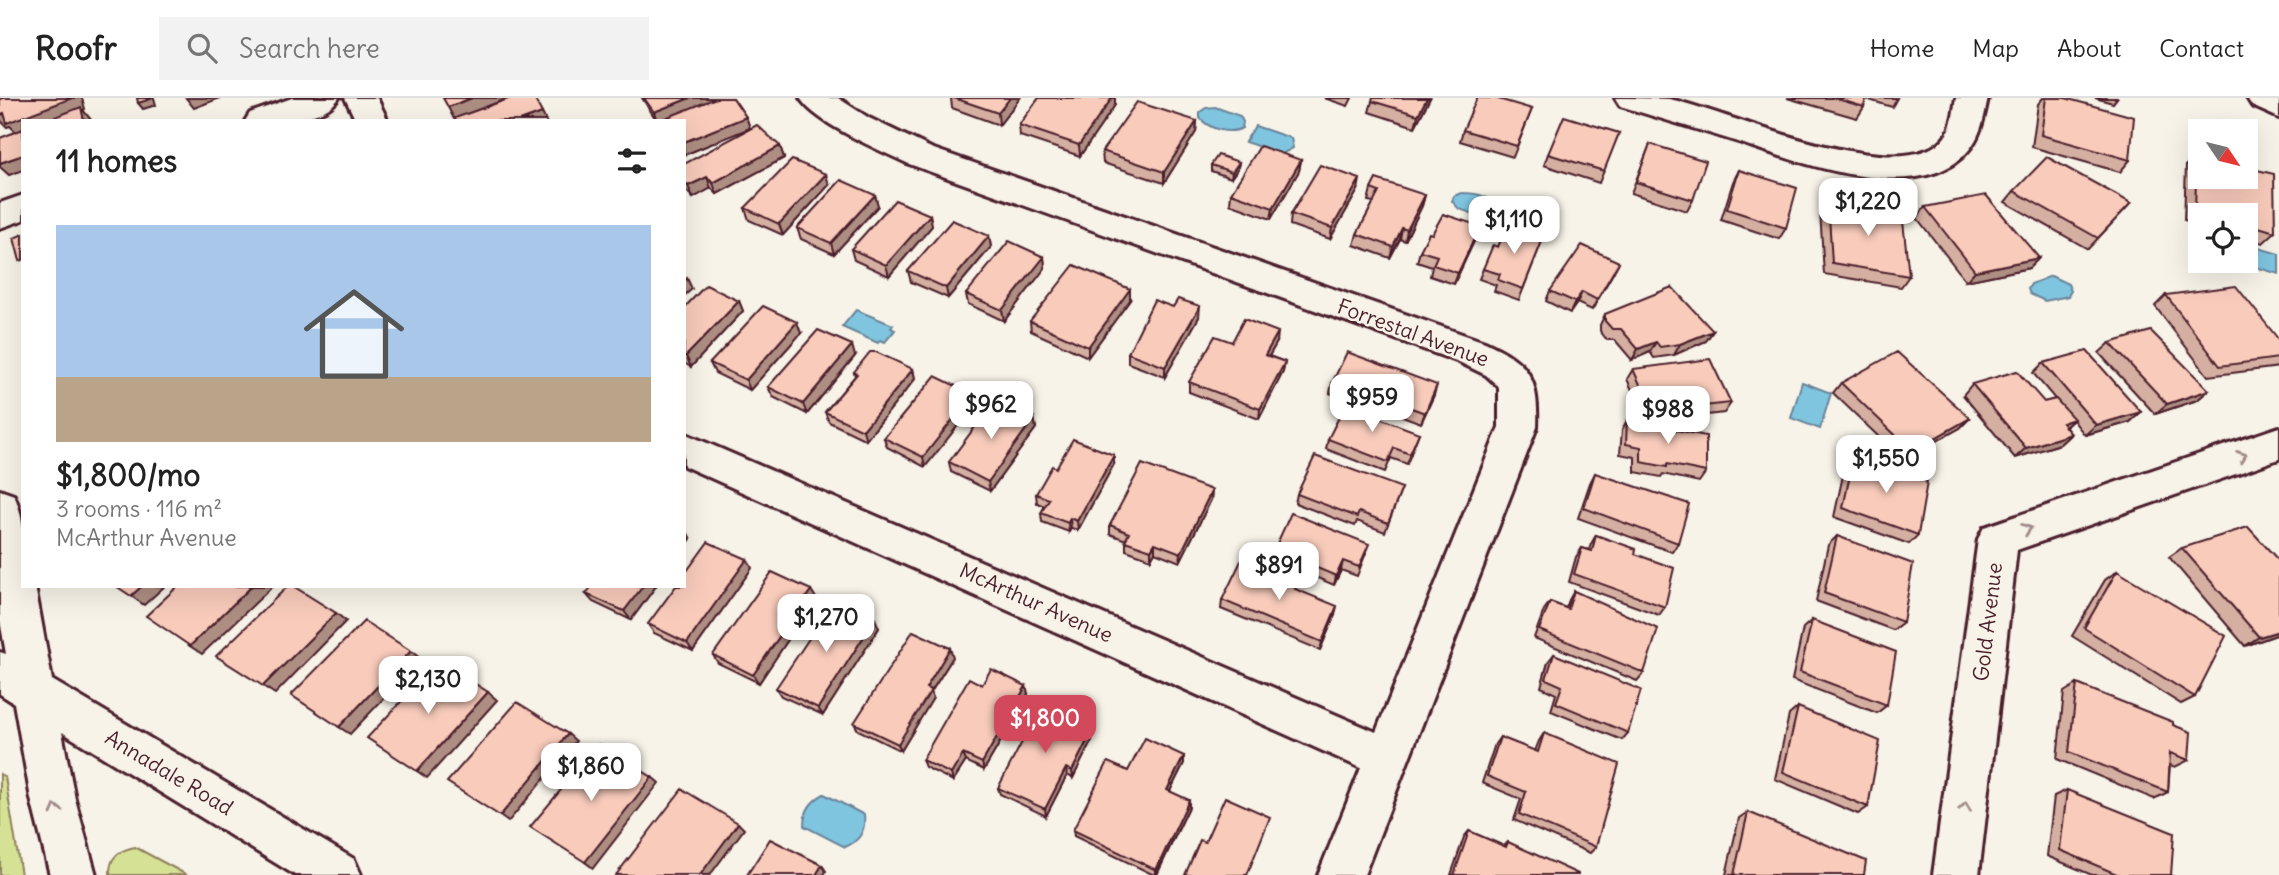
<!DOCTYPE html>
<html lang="en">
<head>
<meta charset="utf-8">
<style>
	body { margin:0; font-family:Delius,sans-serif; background:#f2f2f2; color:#222; height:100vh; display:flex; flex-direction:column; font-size:26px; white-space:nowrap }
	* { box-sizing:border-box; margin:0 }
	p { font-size:23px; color:#767676 }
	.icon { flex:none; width:38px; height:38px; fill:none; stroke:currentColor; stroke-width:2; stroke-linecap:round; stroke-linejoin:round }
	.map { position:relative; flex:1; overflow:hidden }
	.details { position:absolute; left:21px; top:21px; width:665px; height:469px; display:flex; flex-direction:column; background:#fff; border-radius:0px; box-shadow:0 7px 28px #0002 }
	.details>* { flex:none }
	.needle { width:46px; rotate:125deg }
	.fabs { position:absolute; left:2188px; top:21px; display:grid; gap:14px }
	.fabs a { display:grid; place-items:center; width:70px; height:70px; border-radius:0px; background:#fff; box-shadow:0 7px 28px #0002; font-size:35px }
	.price { position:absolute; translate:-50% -60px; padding:0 16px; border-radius:14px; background:#fff; color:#222; font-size:23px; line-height:46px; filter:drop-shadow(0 2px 4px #0008) }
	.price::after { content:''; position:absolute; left:50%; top:42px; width:21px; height:16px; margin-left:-10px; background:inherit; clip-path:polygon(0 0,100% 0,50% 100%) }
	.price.on { background:#d1495b; color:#fff }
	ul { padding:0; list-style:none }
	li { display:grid; align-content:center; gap:14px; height:371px; padding:0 35px }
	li+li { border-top:2px solid #e0e0e0 }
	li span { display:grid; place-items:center; height:217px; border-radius:0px; color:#555 }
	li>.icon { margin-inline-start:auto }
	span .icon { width:126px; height:126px; fill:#fffc; stroke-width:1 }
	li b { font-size:30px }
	h2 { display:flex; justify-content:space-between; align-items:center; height:84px; padding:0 35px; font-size:30px }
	header { display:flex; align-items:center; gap:42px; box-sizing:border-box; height:98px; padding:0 35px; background:#fff; border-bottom:2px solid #e0e0e0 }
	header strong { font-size:33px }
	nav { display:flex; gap:38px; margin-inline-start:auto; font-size:24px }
	.search { width:490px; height:63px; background:#f2f2f2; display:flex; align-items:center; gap:18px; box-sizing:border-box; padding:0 24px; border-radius:0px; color:#767676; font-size:26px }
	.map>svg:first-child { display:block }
</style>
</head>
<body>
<header>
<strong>Roofr</strong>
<div class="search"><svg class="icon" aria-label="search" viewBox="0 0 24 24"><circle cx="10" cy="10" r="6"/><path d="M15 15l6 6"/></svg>Search here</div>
<nav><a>Home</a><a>Map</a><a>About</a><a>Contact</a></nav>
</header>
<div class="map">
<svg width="2279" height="777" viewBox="0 0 2279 777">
	<rect width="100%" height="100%" fill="#f7f3e8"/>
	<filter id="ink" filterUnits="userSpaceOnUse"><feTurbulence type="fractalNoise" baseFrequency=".0143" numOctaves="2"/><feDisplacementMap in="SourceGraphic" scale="14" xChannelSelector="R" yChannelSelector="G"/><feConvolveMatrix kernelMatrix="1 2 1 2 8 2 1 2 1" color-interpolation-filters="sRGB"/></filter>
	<g filter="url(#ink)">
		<path fill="#d5e295" stroke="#908060" stroke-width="2" d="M0 676 5 679 21 777H0Z
			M135 749 187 777H110C109 759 119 752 135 749Z"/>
		<path fill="#7fc5e0" stroke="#6a8398" stroke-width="2" d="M1215 9 1240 18 1243 24 1242 30C1229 37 1209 31 1200 20V14L1206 10Z
			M1255 28 1291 40 1293 50 1282 56 1245 44Z
			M1461 95C1476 95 1493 97 1498 114L1486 120 1459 111 1452 103 1454 98Z
			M2245 146 2279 156V176L2235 163H2245Z
			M2051 178 2068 186 2071 193 2068 198 2045 203 2030 196 2028 191 2031 186Z
			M856 212 893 227 891 230 895 232 885 244 880 242 878 245 842 229Z
			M1802 284 1831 295 1820 331 1791 320Z
			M824 696 864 717C866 733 860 743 845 749L804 728C804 713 811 703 824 696Z"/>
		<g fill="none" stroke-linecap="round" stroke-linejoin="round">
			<defs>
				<path id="street" d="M292 0H339C323 25 271 23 245 23L250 15Z
					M345 0H377L388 23H356Z
					M800 0H838L869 20 931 50 1485 244C1529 264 1539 280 1537 329L1364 777H1318L1361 670 684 368V335L1376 634 1499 329V289L1486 277 1459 264 909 66C880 52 816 26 800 0Z
					M1615 0C1632 0 1652 0 1669 1 1724 12 1909 96 1947 36 1953 26 1954 11 1956 0H1988C1984 19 1981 39 1967 54 1918 110 1796 63 1738 44 1699 32 1659 20 1620 8Z
					M23 97V122L0 130V105Z
					M2279 329V361L2017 452 1979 777H1933L1978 441 1984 429Z"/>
				<path id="secondary" d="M2247 0H2279V20L2252 8Z
					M0 392 14 397C27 425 23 458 23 488H35L52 582 354 761 361 777H295L62 634 75 701 96 777H50L31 701 14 605 0 596V554L6 556 0 522Z"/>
			</defs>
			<use href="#street" stroke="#4a1f2b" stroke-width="6"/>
			<use href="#secondary" stroke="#4a1f2b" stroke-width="6"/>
			<use href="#street" fill="#f7f3e8" fill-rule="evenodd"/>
			<use href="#secondary" fill="#f7f3e8" fill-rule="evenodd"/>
		</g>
		<path fill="#d5afa1" stroke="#4a1f2b" stroke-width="2" d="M642 0H733L746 19 750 30 684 57V23H657Z
			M951 0H1020L999 27 952 10Z
			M1039 0H1115V7L1080 58 1020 38 1019 27Z
			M1324 0H1352L1348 8Z
			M1373 0H1430L1415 29 1369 14Z
			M1787 0H1897L1892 9 1866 1 1864 9 1857 20Z
			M2043 0H2065L2130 62 2120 74 2032 49 2038 6Z
			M2095 0H2117L2113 5Z
			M1532 11 1513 59 1460 43 1463 32Z
			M1197 23 1196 34 1164 85 1103 65 1102 53Z
			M1619 35 1599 85 1544 67 1548 56Z
			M1650 46 1693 102 1687 113 1631 95Z
			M780 48 784 60 717 96 711 90 693 100 684 90V66Z
			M2197 55 2275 134 2263 145 2245 140V117H2200V126L2184 122 2186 67Z
			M1301 62 1299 73 1271 121 1230 106 1231 95Z
			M1239 64 1238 70 1231 80 1211 73V67Z
			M1739 72 1786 130 1779 141 1721 122 1733 84Z
			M829 87 783 137 749 122 745 110Z
			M1371 91 1425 97 1422 108 1405 143 1400 141 1390 160 1354 147 1357 136 1374 104 1368 103Z
			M1358 92 1330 141 1290 127 1291 116Z
			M2014 93 2131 105 2088 151 2005 104Z
			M875 97 878 108 834 156 801 141 797 130Z
			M1828 102 1909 178 1901 189 1824 176 1820 113Z
			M1925 109 2039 160 2029 170 1966 183 1917 120Z
			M930 117 932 128 889 178 854 162 851 151Z
			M1432 136 1476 139 1454 186 1430 178 1432 169 1417 164 1420 153Z
			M989 138 991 149 948 200 911 184 908 173Z
			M1544 138 1519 202 1494 193 1496 187 1479 181 1483 171 1498 149Z
			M1044 159 1045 170 1004 223 968 206 966 196Z
			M1613 175 1592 212 1577 205 1570 215 1546 203 1550 193Z
			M2166 197 2279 242V269L2208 278 2155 208Z
			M1130 202 1088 259 1031 233 1030 223Z
			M739 203 743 213 691 269 684 265V210Z
			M1173 209 1199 219 1165 279 1128 265V255Z
			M1605 216 1713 233 1706 243 1674 257 1654 260 1650 254 1632 262 1615 242H1607L1600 233V227Z
			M801 235 750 292 715 275 710 265Z
			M1232 244H1277L1269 258 1285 264 1283 274 1259 321 1189 294V284Z
			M2110 245 2209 292 2197 302 2155 316 2099 255Z
			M855 258 807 316 773 299 768 289Z
			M2043 265 2141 314 2130 324 2085 337 2073 322 2065 329 2071 336 2060 346 2015 360 1963 297 1972 286 2044 304 2055 301 2033 275Z
			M913 271 915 281 866 342 829 324 825 314 855 278 854 274Z
			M1633 271 1731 305 1724 315 1698 318 1694 309 1689 310 1686 314 1651 318 1644 302 1637 303 1627 281Z
			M1332 285 1434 297 1421 325 1381 310 1379 314 1330 295Z
			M1841 285 1970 320 1960 330 1903 362 1833 295Z
			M973 296 975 306 925 369 887 349 884 340Z
			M1034 320 1036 330 990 393 951 374 949 364Z
			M1627 322 1706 374 1699 384 1663 376 1661 379 1635 374V359L1620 356 1622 332Z
			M1419 335 1407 366 1391 360 1385 374 1326 351 1328 341Z
			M1854 358 1918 437 1909 446 1834 419 1845 368Z
			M1114 366 1078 432 1071 430 1069 434 1042 424 1041 415 1045 408 1037 405 1036 396 1056 370Z
			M1595 375 1678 445 1672 454 1578 420 1590 385Z
			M1402 390 1385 434 1357 423 1355 428 1295 405 1297 396Z
			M1212 392 1211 402 1180 464 1155 454 1151 461 1126 452V442L1110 436V427Z
			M1596 437 1635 456 1665 509 1659 517 1569 484 1576 459 1582 450 1589 452 1591 446Z
			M1837 438 1903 524 1893 532 1816 503 1828 447Z
			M2182 450 2279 463V536L2245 548 2169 459Z
			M1274 452 1366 455 1357 478 1341 472 1334 487 1272 461Z
			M752 470 693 553 654 535 648 526Z
			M2117 473 2195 599 2181 606 2072 538 2105 482Z
			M1297 486 1295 491 1335 517 1320 552 1221 511 1222 502Z
			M656 488 631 522 593 504 586 496Z
			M1574 493 1644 575 1637 583 1534 540 1544 512 1550 504 1566 510 1569 502Z
			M816 500 759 585 718 565 713 557Z
			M1812 522 1887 607 1877 615 1792 582 1803 530Z
			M879 530 823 617 781 598 776 590Z
			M1554 556 1628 635 1622 642 1551 613 1556 596 1541 589 1548 564Z
			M953 559 931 594 933 600 901 653 858 632 854 625Z
			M2077 586 2173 627 2189 662 2175 669 2170 667 2168 694 2154 701 2057 661 2064 594Z
			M982 587 1026 588 1028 596 984 672 966 663 953 683 925 669 922 662Z
			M1798 609 1868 709 1858 716 1775 681 1789 617Z
			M1077 616V623L1075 628 1092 642 1073 680 1067 677 1046 718 1000 696 998 690Z
			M1544 635 1596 749 1590 755 1514 722 1521 701 1482 685 1495 646 1500 639 1535 653 1539 643Z
			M1184 658V665L1170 693 1189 709 1157 777H1154L1074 738 1073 732 1128 673Z
			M2067 692 2171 777H2092L2047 758 2054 698Z
			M1748 714 1864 777H1726L1739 720Z
			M1469 733 1504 748 1508 744 1578 777H1451L1464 739Z"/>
		<path fill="#ae8e83" stroke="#4a1f2b" stroke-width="2" d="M72 0H82L85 11 83 12 92 23H23V34L18 36 10 28 7 29 0 22V17Z
			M151 0H154L156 7 143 11 138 5Z
			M186 0H220L194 10Z
			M472 0H509L454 21 448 9Z
			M690 0H723L657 23 654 14Z
			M1010 0H1020L999 27 998 15Z
			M1112 0H1115V7L1080 58 1079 47Z
			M1427 0H1430L1415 29 1418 17Z
			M542 15 546 23H520Z
			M746 19 750 30 684 57V44Z
			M1197 23 1196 34 1164 85V74Z
			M780 48 784 60 717 96 713 85Z
			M23 57V72L9 77 0 69V65Z
			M1301 62 1299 73 1271 121 1273 110Z
			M1239 64 1238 70 1231 80 1232 74Z
			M826 76 829 87 783 137 779 126Z
			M707 79 711 90 693 100 688 88Z
			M1360 81 1358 92 1330 141 1332 130Z
			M875 97 878 108 834 156 831 145Z
			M1425 97 1422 108 1405 143 1407 132Z
			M930 117 932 128 889 178 886 167Z
			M1480 128 1476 139 1454 186 1458 175Z
			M1402 130 1400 141 1390 160 1393 149Z
			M989 138 991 149 948 200 946 190Z
			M1044 159 1045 170 1004 223 1002 212Z
			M2039 160 2029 170 1966 183 1975 173Z
			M1619 164 1613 175 1592 212 1597 202Z
			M687 180 692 191 684 198V183Z
			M1130 191V202L1088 259V249Z
			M1582 194 1577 205 1570 215 1575 204Z
			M739 203 743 213 691 269 686 258Z
			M1200 208 1199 219 1165 279V269Z
			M797 224 801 235 750 292 746 282Z
			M1713 233 1706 243 1674 257 1680 246Z
			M1278 234 1277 244 1264 267 1265 257Z
			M1656 244 1650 254 1632 262 1638 251Z
			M852 247 855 258 807 316 803 306Z
			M1285 264 1283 274 1259 321 1260 311Z
			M913 271 915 281 866 342 863 332Z
			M1437 287 1434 297 1421 325 1425 315Z
			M2209 292 2197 302 2155 316 2167 306Z
			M973 296 975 306 925 369 923 359Z
			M2141 314 2130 324 2085 337 2096 327Z
			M1034 320 1036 330 990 393 988 384Z
			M1970 320 1960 330 1903 362 1912 353Z
			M2074 321 2063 331 2062 325Z
			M2071 336 2060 346 2015 360 2026 350Z
			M1114 357V366L1078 432 1077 423Z
			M1212 392 1211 402 1180 464 1181 455Z
			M1070 420 1071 430 1069 434 1068 425Z
			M686 432 691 441 684 450V434Z
			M1155 445V454L1151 461V452Z
			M747 461 752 470 693 553 687 545Z
			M1343 463 1341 472 1334 487 1336 478Z
			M142 488H165L144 507 131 498Z
			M252 488H273L202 556 190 548Z
			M643 488H656L631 522 624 513Z
			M811 492 816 500 759 585 753 577Z
			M1337 508 1335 517 1320 552 1322 544Z
			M336 515 346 523 275 596 263 588Z
			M875 521 879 530 823 617 818 610Z
			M2279 533V536L2245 548 2259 539Z
			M950 550 953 559 931 594 933 600 901 653 898 646 926 590Z
			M411 553 421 561 350 636 339 629Z
			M1026 588 1028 596 984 672 982 665Z
			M488 594 497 602 427 680 417 673Z
			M1077 616V623L1072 634 1071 626Z
			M1091 635 1092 642 1073 680 1072 673Z
			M568 636 576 643 508 724 500 718Z
			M963 656 966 663 953 683 951 676Z
			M1184 658V665L1167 699V692Z
			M1066 670 1067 677 1046 718 1045 711Z
			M652 679 659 685 593 770 585 764Z
			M1189 702V709L1156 777V772Z
			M738 725 744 731 710 777H700Z
			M822 767 826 773 824 777H816Z"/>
		<path fill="#f8cbbb" stroke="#4a1f2b" stroke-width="2" d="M3 0H72L7 25 4 15 0 17V1Z
			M137 0H151V1L138 5Z
			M443 0H472L448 9Z
			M511 0H534L542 15 520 23H456L455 20Z
			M644 0H690L654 14Z
			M716 0H733L746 19 684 44V23H658Z
			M954 0H1010L998 15Z
			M1039 0H1112L1079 47 1019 27Z
			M1373 0H1427L1418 17 1372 3Z
			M1477 0H1495L1532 11 1517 48 1463 32Z
			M1834 0H1866L1864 9Z
			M2046 0H2065L2134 19 2130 62 2041 37Z
			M1137 4 1197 23 1164 74 1102 53Z
			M81 9 84 23H45Z
			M1564 18 1619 35 1604 73 1548 56Z
			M757 27 780 48 713 85 707 79 688 88 684 84V66Z
			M23 31V57L0 65V40Z
			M1650 46 1706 63 1693 102 1636 84Z
			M1260 48 1301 62 1273 110 1231 95Z
			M2197 55 2200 56V79H2245V69L2274 76 2275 134 2245 125V117H2217L2195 111Z
			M1218 57 1239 64 1232 74 1211 67Z
			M2047 59 2131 105 2098 140 2014 93Z
			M792 62 826 76 779 126 745 110Z
			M1320 67 1360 81 1332 130 1291 116Z
			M1739 72 1797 90 1786 130 1727 111Z
			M1376 81 1425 97 1407 132 1402 130 1393 149 1357 136 1379 94 1371 91Z
			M841 82 875 97 831 145 797 130Z
			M1986 97 2039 160 1975 173 1925 109Z
			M895 102 930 117 886 167 851 151Z
			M1828 102 1902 114 1909 178 1832 165Z
			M1443 116 1480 128 1458 175 1433 167 1437 158 1420 153 1429 135 1432 136Z
			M952 122 989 138 946 190 908 173Z
			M1507 127 1544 138 1523 191 1498 182 1500 176 1483 171 1493 147 1498 149Z
			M23 136V162L20 163 14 140Z
			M1009 143 1044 159 1002 212 966 196Z
			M1582 147 1619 164 1597 202 1582 194 1575 204 1550 193Z
			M1074 167 1130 191 1088 249 1030 223Z
			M706 187 739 203 686 258H684V210Z
			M2236 188 2279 242V260L2220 268 2166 197Z
			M1672 189 1713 233 1680 246 1660 249 1656 244 1638 251 1621 231H1612L1605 223V216Z
			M1178 201 1200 208 1165 269 1128 255 1154 202 1173 209Z
			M763 208 797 224 746 282 710 265Z
			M1244 221 1278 234 1265 257 1285 264 1260 311 1189 284 1215 238 1232 244Z
			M818 232 852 247 803 306 768 289Z
			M2151 233 2209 292 2167 306 2110 245Z
			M2087 253 2141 314 2096 327 2043 265Z
			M870 254H876L913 271 863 332 825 314 857 276 854 274Z
			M1347 254 1437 287 1425 315 1384 300 1381 304 1332 285Z
			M1897 254 1970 320 1912 353 1841 285Z
			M1710 261 1731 305 1704 308 1700 299 1691 300 1693 304 1657 308 1649 292 1643 293 1633 271Z
			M2017 273 2044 304 2056 301 2074 321 2062 325 2071 336 2026 350 1972 286Z
			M935 278 973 296 923 359 884 340Z
			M995 302 1034 320 988 384 949 364Z
			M1345 307 1419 335 1410 356 1394 350 1388 364 1328 341Z
			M1627 322 1706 338V374L1667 366V369L1641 364V349L1626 346Z
			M1073 341 1114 357 1077 423 1070 420 1068 425 1041 415 1049 401 1036 396 1052 368 1056 370Z
			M1315 358 1402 390 1388 425 1359 414 1357 419 1297 396Z
			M1854 358 1927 384 1918 437 1843 410Z
			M1142 366 1212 392 1181 455 1155 445 1151 452 1125 443 1129 435 1110 427Z
			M1595 375 1689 406 1678 445 1584 410Z
			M1291 415 1369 446 1359 469 1343 463 1336 478 1274 452Z
			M2248 429 2279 463V533L2259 539 2182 450Z
			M1596 437 1636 451 1635 456 1674 470 1665 509 1574 476 1582 450 1592 453Z
			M1837 438 1913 466 1903 524 1824 495Z
			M708 444 747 461 687 545 648 526 676 488H684V477Z
			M1241 463 1297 486 1295 491 1337 508 1322 544 1222 502Z
			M2117 473 2226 538 2195 599 2084 530Z
			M772 474 811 492 753 577 713 557Z
			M116 488H142L131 498Z
			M178 488H252L190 548 146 518Z
			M288 488H293L336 515 263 588 216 558Z
			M592 488H643L624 513 586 496Z
			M1574 493 1658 531 1644 575 1539 532 1550 504 1568 511Z
			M834 503 875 521 818 610 776 590Z
			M1812 522 1896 554 1887 607 1800 574Z
			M364 523 411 553 339 629 291 597Z
			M913 533 950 550 926 590 931 592 898 646 854 625Z
			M1554 556 1641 592 1628 635 1556 605 1562 588 1546 581Z
			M439 563 488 594 417 673 367 640Z
			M991 571 1026 588 982 665 963 656 951 676 922 662 969 580 982 587Z
			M2077 586 2173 624V627L2191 634 2189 662 2170 655 2168 694 2069 654Z
			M1044 602 1077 616 1071 626 1091 635 1072 673 1066 670 1045 711 998 690Z
			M517 604 568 636 500 718 447 684Z
			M1798 609 1880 643 1868 709 1783 674Z
			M1544 635 1619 666 1596 749 1519 716 1526 694 1487 678 1500 639 1538 654Z
			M1145 640 1184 658 1167 692 1189 702 1156 772 1073 732 1108 664 1128 673Z
			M599 646 652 679 585 764 530 729Z
			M682 691 738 725 700 777H616Z
			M2067 692 2174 735 2171 777H2119L2060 752Z
			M1225 699 1270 719 1247 777H1185L1200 742 1205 744Z
			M1748 714 1866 763 1864 777H1734Z
			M1469 733 1506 749 1508 744 1578 776V777H1454Z
			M770 741 822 767 816 777H747Z"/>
		<defs><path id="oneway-chevron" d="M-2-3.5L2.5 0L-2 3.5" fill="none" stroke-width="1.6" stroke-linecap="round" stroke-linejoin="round" transform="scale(1.75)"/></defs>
		<g stroke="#a0898a">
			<use href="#oneway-chevron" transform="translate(2242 358) rotate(-19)"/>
			<use href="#oneway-chevron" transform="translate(2027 431) rotate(-19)"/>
			<use href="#oneway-chevron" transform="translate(1965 709) rotate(-83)"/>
			<use href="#oneway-chevron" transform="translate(56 711) rotate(-105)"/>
		</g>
	</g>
	<g text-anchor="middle" stroke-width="5" stroke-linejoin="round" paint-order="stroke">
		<g font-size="21" fill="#4a1f2b" stroke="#f7f3e8">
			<text transform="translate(1413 235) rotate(20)" y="7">Forrestal Avenue</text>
			<text transform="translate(1036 505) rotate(24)" y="7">McArthur Avenue</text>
			<text transform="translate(1988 524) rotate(-83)" y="7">Gold Avenue</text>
			<text transform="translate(169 675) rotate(31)" y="7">Annadale Road</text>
		</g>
	</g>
</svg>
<div class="fabs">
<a><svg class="needle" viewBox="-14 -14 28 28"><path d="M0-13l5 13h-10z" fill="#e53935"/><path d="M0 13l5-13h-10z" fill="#767676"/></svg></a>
<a><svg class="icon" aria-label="locate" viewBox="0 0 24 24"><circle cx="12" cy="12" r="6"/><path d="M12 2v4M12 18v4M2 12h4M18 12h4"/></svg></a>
</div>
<b class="price" style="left:1868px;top:140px">$1,220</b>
<b class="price" style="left:1514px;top:158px">$1,110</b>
<b class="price" style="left:1372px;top:336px">$959</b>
<b class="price" style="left:991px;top:343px">$962</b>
<b class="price" style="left:1668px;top:348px">$988</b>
<b class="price" style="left:1886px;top:397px">$1,550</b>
<b class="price" style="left:1279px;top:504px">$891</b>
<b class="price" style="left:826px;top:556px">$1,270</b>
<b class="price" style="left:428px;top:618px">$2,130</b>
<b class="price on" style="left:1045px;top:657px">$1,800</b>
<b class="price" style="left:591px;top:705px">$1,860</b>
<section class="details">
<h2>11 homes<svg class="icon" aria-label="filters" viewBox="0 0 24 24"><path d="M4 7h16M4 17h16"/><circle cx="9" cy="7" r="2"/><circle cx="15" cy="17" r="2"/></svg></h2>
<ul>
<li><span style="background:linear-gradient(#a9c7e8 70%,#b9a48a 0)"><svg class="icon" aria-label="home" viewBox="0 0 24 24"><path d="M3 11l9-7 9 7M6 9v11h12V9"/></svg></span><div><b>$1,800/mo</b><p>3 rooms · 116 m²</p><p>McArthur Avenue</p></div></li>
</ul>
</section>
</div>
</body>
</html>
